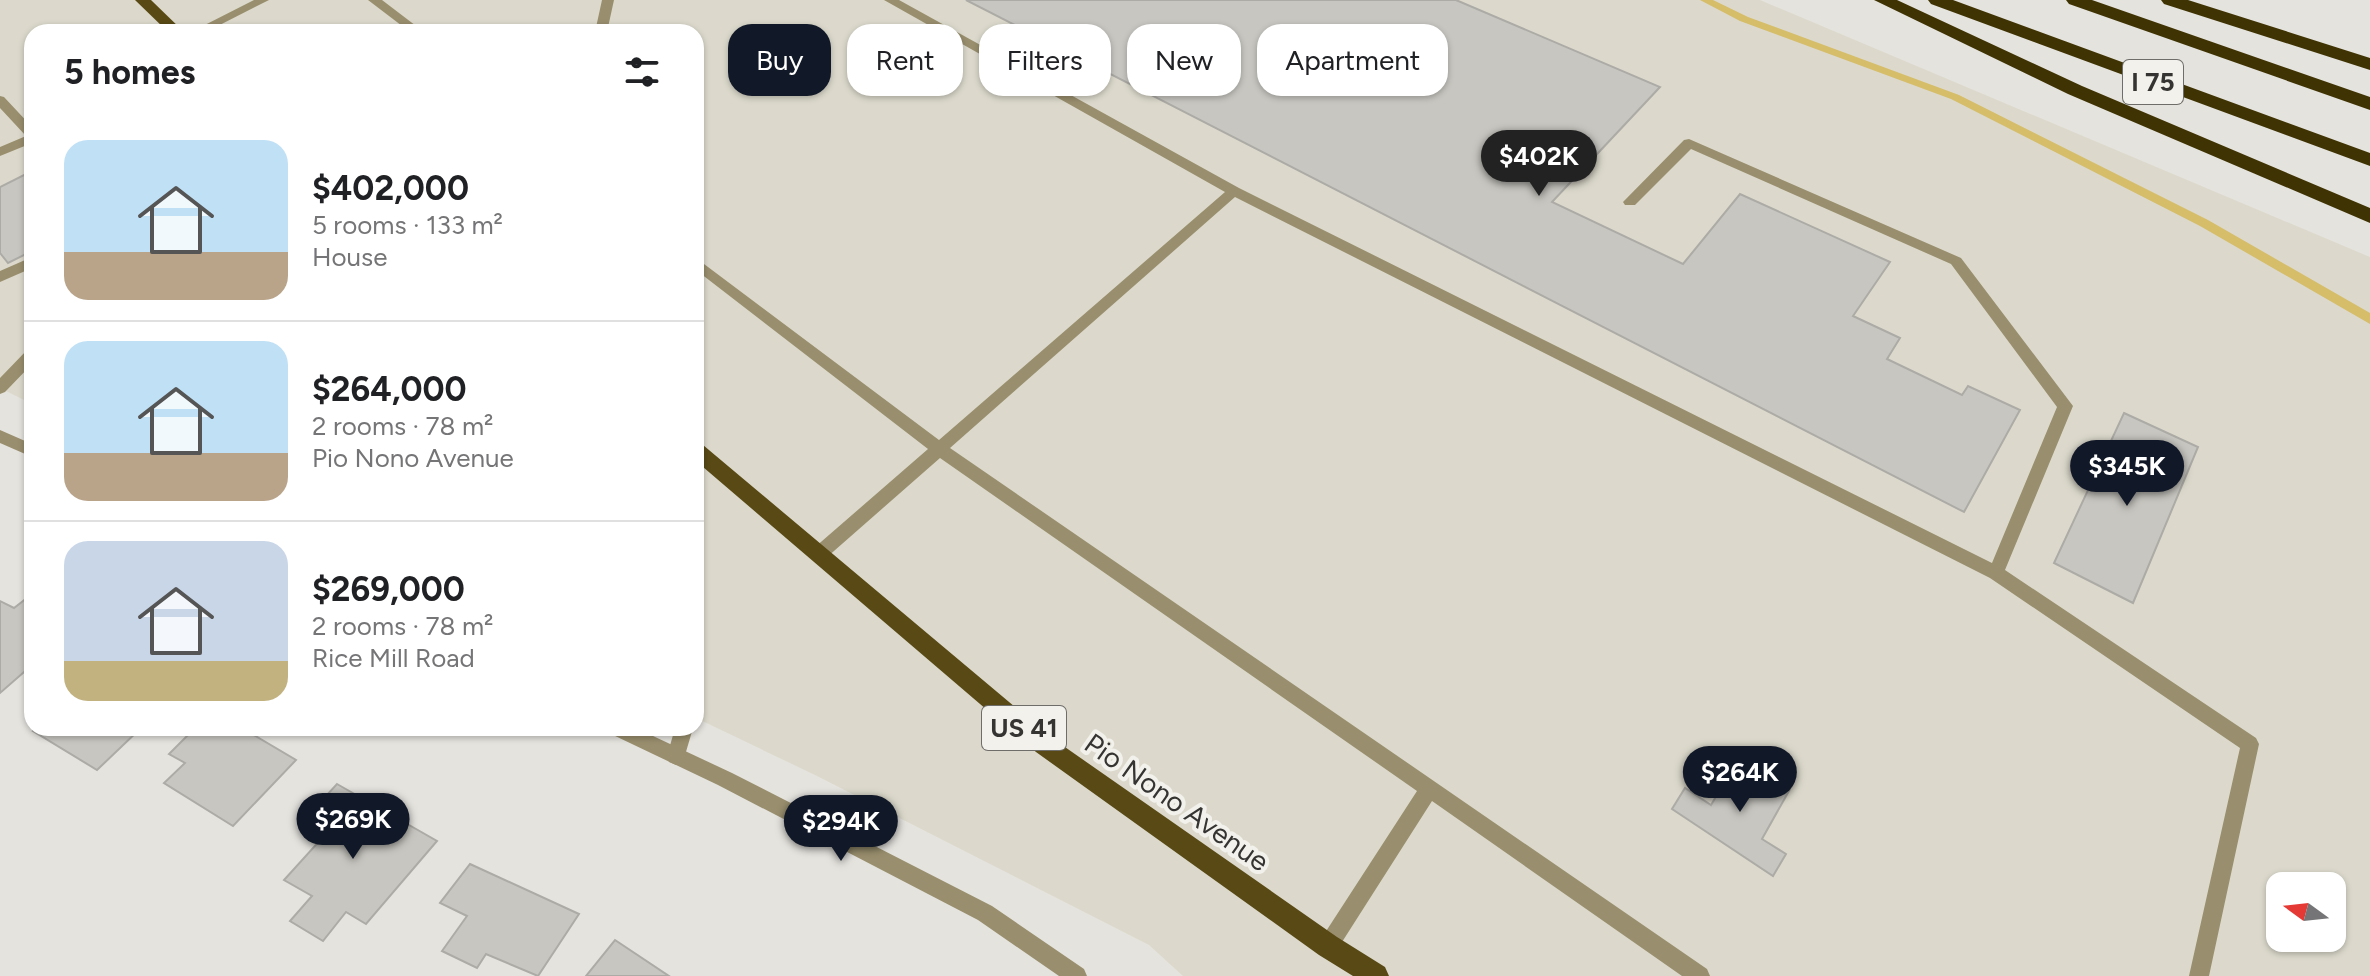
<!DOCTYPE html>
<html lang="en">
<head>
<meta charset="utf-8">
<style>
	body { margin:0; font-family:Figtree,sans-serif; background:#f6f6f6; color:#202124; height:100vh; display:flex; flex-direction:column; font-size:30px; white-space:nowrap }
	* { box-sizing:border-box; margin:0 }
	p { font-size:26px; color:#757577 }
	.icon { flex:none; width:44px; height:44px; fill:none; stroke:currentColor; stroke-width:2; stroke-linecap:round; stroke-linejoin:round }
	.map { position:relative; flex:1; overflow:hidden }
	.panel { position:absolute; left:24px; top:24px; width:680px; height:712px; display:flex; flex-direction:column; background:#fff; border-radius:24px; box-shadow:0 2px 6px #0004 }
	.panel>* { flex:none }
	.guide { position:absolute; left:728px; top:24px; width:760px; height:72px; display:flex; gap:16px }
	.needle { width:52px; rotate:285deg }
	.tools { position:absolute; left:2266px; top:872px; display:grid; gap:16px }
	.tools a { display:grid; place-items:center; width:80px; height:80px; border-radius:16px; background:#fff; box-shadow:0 2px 6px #0004; font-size:40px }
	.price { position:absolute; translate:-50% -68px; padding:0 18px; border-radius:28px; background:#111827; color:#fff; font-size:26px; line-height:52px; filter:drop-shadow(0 2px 4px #0008) }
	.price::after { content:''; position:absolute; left:50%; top:48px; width:24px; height:18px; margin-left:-12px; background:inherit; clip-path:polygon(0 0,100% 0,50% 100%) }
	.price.current { background:#222; color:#fff }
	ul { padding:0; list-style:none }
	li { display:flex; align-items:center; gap:24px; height:200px; padding:0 40px }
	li+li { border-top:2px solid #e0e0e0 }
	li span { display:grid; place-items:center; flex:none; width:224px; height:160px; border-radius:24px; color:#555 }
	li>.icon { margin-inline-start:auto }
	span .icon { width:96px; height:96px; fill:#fffc; stroke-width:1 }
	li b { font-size:34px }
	h2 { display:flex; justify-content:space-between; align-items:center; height:96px; padding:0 40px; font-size:34px }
	.chip { padding:0 28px; border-radius:24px; background:#fff; box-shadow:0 2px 6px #0004; font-size:28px; line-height:72px }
	.chip.current { background:#111827; color:#fff }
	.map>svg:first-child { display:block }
</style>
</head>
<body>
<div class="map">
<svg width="2370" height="976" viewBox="0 0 2370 976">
	<rect width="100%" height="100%" fill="#e5e3de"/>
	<path fill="#dcd9cc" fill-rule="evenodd" d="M0 0H1760L2370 257V976H1183L1149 945 817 776 696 718V32H32V404L0 388ZM2280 886H2332V938H2280Z"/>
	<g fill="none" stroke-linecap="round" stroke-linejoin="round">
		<path fill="#d5bd6a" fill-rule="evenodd" d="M1700 0H1713L1748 17 1959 95 2208 220 2370 313V324L2200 226 1951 99 1740 21Z"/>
	</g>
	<path fill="#c7c6c0" stroke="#adaba6" stroke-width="2" d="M966 0H1456L1660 87 1552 202 1683 264 1740 194 1890 262 1853 316 1900 338 1887 359 1962 395 1968 386 2020 410 1964 512Z
		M26 174 32 181V251L8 263 0 253V187Z
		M2124 413 2198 447 2133 603 2054 563Z
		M32 594V665L0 693V601L14 608Z
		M36 728H141L97 770 33 731Z
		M195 728H242L296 760 233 826 164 783 185 763 169 754Z
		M1739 758 1790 789 1762 839 1786 854 1773 876 1672 809 1685 788 1711 805Z
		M337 784 437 841 366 924 346 912 323 941 290 921 312 896 284 880 324 836 302 822Z
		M470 864 579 914 538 976 486 954 477 968 442 951 467 916 440 903Z
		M615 940 669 976H586Z"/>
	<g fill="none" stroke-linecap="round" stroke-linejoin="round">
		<path fill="#998f6e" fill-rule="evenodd" d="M254 0H269L206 32H191Z
			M368 0H382L424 32H410Z
			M602 0H614L607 32H595Z
			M884 0H899L1239 188 1992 563 2057 407 1951 264 1691 149 1635 205H1625L1623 202 1684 140 1689 139 1961 258 2073 406 2005 570 2256 738 2259 744 2209 976H2189L2240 748 1990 578 1235 197 950 448 1707 969 1710 976H1682L1432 801 1335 953 1328 956 1321 953 1318 946 1321 939 1417 791 940 458 826 558 820 560 814 558 812 553 814 548 928 449 696 270V258L939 440 1225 192Z
			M0 96 4 97 32 127V143L0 156V147L26 136 0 108Z
			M32 257V268L0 282V271Z
			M32 348V364L5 392 0 394V378L27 350Z
			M675 728H693L683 762 676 765 669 762 667 756Z"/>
		<path fill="#998f6e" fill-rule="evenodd" d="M0 430 32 444V457L0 443Z
			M608 728H636L732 773 992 906 1084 969 1087 976H1059L978 920 718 785 611 734Z"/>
		<path fill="#594a15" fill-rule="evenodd" d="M135 0H151L184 32H168Z
			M696 442 703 445 1052 738 1337 937 1385 967 1389 976H1353L1319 955 1036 752 696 461Z"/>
		<path fill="#3f3303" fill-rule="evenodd" d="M1874 0H1897L2082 86 2370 208V223L2068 94Z
			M1928 0H1953L2370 153V166L1931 4Z
			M2066 0H2092L2370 97V110L2069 4Z
			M2161 0H2188L2370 58V70L2164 4Z"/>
	</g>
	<g text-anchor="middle" stroke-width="8" stroke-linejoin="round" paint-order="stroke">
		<g fill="#f2f1eb" stroke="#6e6d6a" stroke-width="2">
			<rect x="2123" y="60" width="60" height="44" rx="6"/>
			<rect x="982" y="706" width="84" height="44" rx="6"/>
		</g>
		<g font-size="26" font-weight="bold" fill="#353432">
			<text x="2153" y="91">I 75</text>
			<text x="1024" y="737">US 41</text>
		</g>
		<g font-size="28" fill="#353432" stroke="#f2f1eb">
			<text transform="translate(1177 802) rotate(35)" y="10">Pio Nono Avenue</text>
		</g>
	</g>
</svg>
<div class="tools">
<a><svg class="needle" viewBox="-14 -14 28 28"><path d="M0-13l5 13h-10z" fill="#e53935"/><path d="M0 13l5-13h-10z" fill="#757577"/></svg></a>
</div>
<b class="price current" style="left:1539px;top:198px">$402K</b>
<b class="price" style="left:2127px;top:508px">$345K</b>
<b class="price" style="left:1740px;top:814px">$264K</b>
<b class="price" style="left:353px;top:861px">$269K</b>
<b class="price" style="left:841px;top:863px">$294K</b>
<div class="guide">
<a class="chip current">Buy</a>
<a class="chip">Rent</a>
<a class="chip">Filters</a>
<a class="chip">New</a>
<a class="chip">Apartment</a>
</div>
<section class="panel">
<h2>5 homes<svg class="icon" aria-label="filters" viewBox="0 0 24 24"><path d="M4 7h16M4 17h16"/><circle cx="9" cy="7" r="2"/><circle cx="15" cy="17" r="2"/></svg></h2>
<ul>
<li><span style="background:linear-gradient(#bfe0f5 70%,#b9a48a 0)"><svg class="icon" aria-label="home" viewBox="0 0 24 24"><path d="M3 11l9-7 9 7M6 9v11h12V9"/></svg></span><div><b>$402,000</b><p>5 rooms · 133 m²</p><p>House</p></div></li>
<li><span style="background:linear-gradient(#bfe0f5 70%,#b9a48a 0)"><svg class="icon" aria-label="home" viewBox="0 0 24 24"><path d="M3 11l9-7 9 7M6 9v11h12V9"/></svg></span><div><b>$264,000</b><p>2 rooms · 78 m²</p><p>Pio Nono Avenue</p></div></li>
<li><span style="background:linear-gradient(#c9d6e8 75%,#c2b280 0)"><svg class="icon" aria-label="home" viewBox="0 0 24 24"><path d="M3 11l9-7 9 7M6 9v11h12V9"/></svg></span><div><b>$269,000</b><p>2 rooms · 78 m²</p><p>Rice Mill Road</p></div></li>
</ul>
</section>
</div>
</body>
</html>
